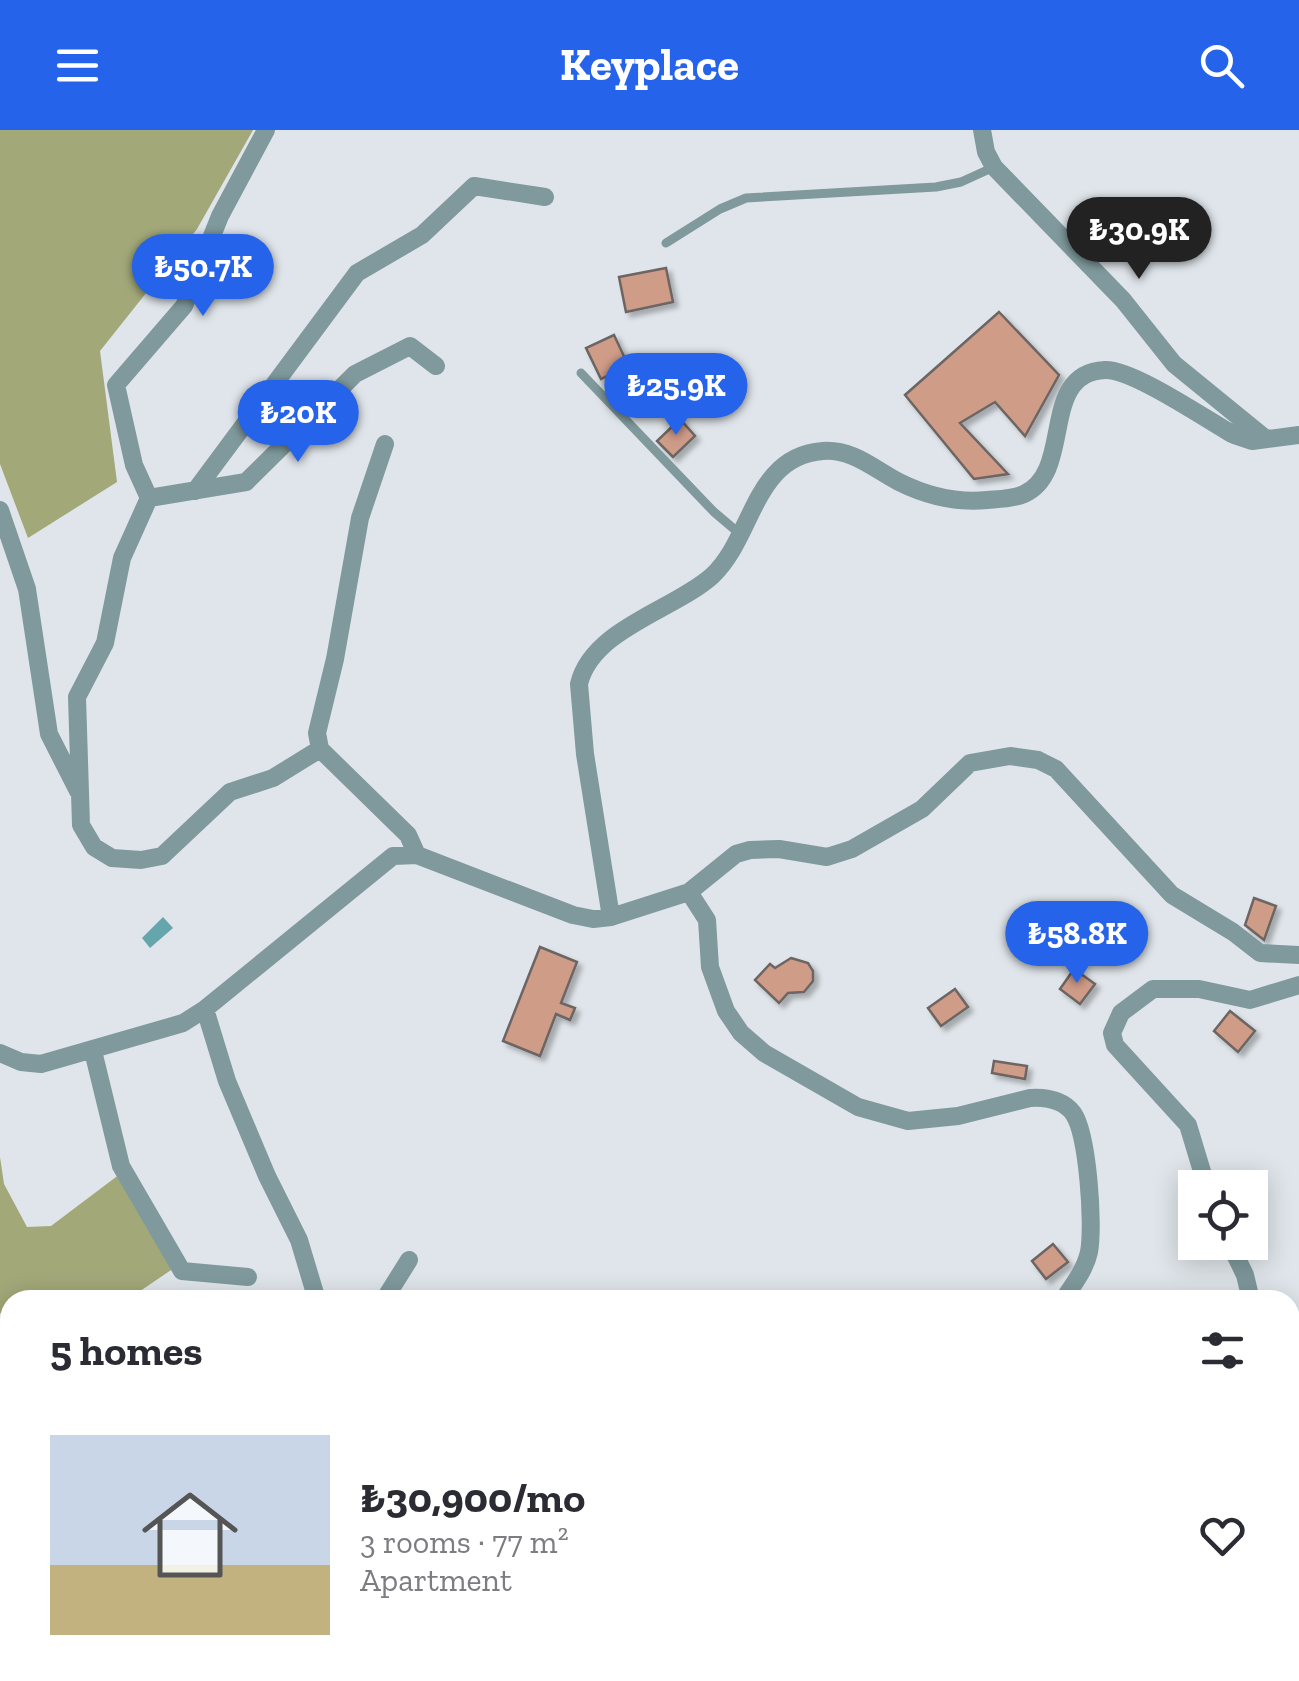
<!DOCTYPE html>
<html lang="en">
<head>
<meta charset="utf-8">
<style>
	body { margin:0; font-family:"Zilla Slab",serif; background:#f7f7f7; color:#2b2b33; height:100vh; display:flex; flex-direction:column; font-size:38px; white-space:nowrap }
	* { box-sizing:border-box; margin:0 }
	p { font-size:32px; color:#7c7c81 }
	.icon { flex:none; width:55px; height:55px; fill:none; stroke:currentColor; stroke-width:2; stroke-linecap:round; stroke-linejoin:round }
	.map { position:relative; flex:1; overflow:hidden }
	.drawer { position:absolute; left:0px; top:1160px; width:1300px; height:392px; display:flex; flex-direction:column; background:#fff; border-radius:30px 30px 0 0; box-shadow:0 5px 25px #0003 }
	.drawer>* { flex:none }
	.controls { position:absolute; left:1178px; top:1040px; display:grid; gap:20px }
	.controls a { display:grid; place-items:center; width:90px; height:90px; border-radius:0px; background:#fff; box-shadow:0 5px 25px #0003; font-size:50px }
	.price { position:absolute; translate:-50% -85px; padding:0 22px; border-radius:35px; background:#2563eb; color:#fff; font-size:32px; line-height:65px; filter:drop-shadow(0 2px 5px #0008) }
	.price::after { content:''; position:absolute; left:50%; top:60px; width:30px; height:22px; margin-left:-15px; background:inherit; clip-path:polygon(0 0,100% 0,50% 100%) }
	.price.current { background:#222; color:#fff }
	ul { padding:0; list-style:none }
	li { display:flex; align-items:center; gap:30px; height:250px; padding:0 50px }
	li+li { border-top:2px solid #e1e1e2 }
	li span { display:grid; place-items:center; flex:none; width:280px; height:200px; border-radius:0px; color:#555 }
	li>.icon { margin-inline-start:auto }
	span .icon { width:120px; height:120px; fill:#fffc; stroke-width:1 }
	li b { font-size:42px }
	h2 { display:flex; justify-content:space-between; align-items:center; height:120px; padding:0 50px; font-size:42px }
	header { display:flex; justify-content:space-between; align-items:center; height:130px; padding:0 50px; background:#2563eb; color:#fff; font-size:45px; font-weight:800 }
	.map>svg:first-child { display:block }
</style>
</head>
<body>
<header><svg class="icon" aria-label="menu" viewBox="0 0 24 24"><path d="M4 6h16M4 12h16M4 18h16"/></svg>Keyplace<svg class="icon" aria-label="search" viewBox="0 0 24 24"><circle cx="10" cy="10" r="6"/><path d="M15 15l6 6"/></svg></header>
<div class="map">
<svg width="1299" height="1551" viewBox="0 0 1299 1551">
	<defs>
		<filter id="shadow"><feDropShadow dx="4.5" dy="4.5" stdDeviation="2.5" flood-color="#0004"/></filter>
	</defs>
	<rect width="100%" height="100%" fill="#dfe5ea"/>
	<path fill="#a2a878" d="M0 0H253L197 99 100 221 117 352 28 408 0 334Z
		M0 1027 4 1054 27 1097 51 1096 120 1044 174 1138 127 1170H10V1188L0 1183Z"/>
	<path fill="#65a6ad" d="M163 787 173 798 150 818 142 808Z"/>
	<path fill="#cf9c88" stroke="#6c6563" stroke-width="2.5" filter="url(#shadow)" d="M666 138 673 172 626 182 619 147Z
		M999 182 1059 245 1025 306 995 272 960 293 1008 344 974 349 905 265Z
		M614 205 628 235 601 249 586 218Z
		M680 289 695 306 673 327 657 311Z
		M1254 768 1276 776 1264 810 1245 795Z
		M540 817 577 832 561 873 575 878 570 890 556 884 540 926 503 911Z
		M791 828 808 833 813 841V851L804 862 788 863 779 873 755 850 770 834 775 838Z
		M1074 839 1095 854 1080 874 1060 859Z
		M955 859 968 877 941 896 928 878Z
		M1230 881 1255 901 1238 922 1214 901Z
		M994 931 1027 936 1025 949 992 943Z
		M1053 1114 1068 1132 1046 1149 1032 1131Z"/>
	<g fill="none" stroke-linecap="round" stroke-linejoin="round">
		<path stroke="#7f999c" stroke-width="9" d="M666 113 720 79 746 68 936 57 961 52 994 37
			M581 243 714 382 740 404"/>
		<path stroke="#7f999c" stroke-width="18" d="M266 0 220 86 184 176 116 255 134 335 149 368 122 428 105 513 77 567 81 695 94 717 112 728 141 730 162 726 230 662 273 648 320 619
			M982 0 986 22 994 37 1123 170 1174 234 1266 309
			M385 314 360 388 335 529 317 603 320 619 408 705 417 725
			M195 361 357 143 422 105 474 56 545 67
			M149 368 246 352 355 244 410 216 436 236
			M0 380 27 459 49 604 78 661
			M689 762 707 790 710 837 726 881 741 903 764 923 858 977 908 991 958 986 1030 968C1046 967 1063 970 1073 983 1088 1004 1094 1096 1089 1122 1085 1140 1073 1155 1063 1170
			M611 787 585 624 579 554C592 499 674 480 712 446 754 407 753 326 823 321 853 319 874 339 899 352 927 366 956 373 987 370 999 369 1013 369 1024 364 1075 341 1038 243 1105 240 1133 239 1207 290 1234 305L1252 311 1299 305
			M205 879 227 951 267 1046 299 1110 317 1170
			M93 921 121 1036 182 1141 248 1147
			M0 923 21 932 41 934 183 893 205 879 393 726 417 725 573 785 593 789 611 787 689 762 736 724 750 720 779 719 827 727 852 719 922 679 970 633 1010 626 1038 630 1056 639 1172 765 1233 802 1260 823 1299 825
			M1207 1058 1188 995 1115 915 1112 903 1121 883 1153 859H1199L1250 870 1299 855
			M1229 1112 1245 1145 1251 1170
			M384 1170 409 1130
			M1290 1243 1299 1232
			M0 1401 10 1418
			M1290 1459 1299 1468
			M1290 1498 1299 1492
			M94 1542 100 1551
			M415 1542 418 1551
			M745 1542 774 1551
			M1074 1551 1077 1542
			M1201 1551 1219 1542"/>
	</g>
</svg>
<div class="controls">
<a><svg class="icon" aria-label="locate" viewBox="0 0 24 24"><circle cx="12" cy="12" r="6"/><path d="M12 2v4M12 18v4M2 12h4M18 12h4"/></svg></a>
</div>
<b class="price current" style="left:1139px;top:152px">₺30.9K</b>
<b class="price" style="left:203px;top:189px">₺50.7K</b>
<b class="price" style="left:676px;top:308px">₺25.9K</b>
<b class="price" style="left:298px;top:335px">₺20K</b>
<b class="price" style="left:1077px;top:856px">₺58.8K</b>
<section class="drawer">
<h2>5 homes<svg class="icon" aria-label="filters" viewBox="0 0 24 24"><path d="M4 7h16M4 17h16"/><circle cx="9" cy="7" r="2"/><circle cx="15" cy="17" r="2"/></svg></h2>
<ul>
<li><span style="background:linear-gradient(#c9d6e8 65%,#c2b280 0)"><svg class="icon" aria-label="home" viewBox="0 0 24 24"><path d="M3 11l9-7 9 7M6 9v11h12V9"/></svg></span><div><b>₺30,900/mo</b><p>3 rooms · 77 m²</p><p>Apartment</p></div><svg class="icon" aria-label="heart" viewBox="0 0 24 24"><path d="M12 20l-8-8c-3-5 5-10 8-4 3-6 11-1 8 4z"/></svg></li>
</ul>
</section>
</div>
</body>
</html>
